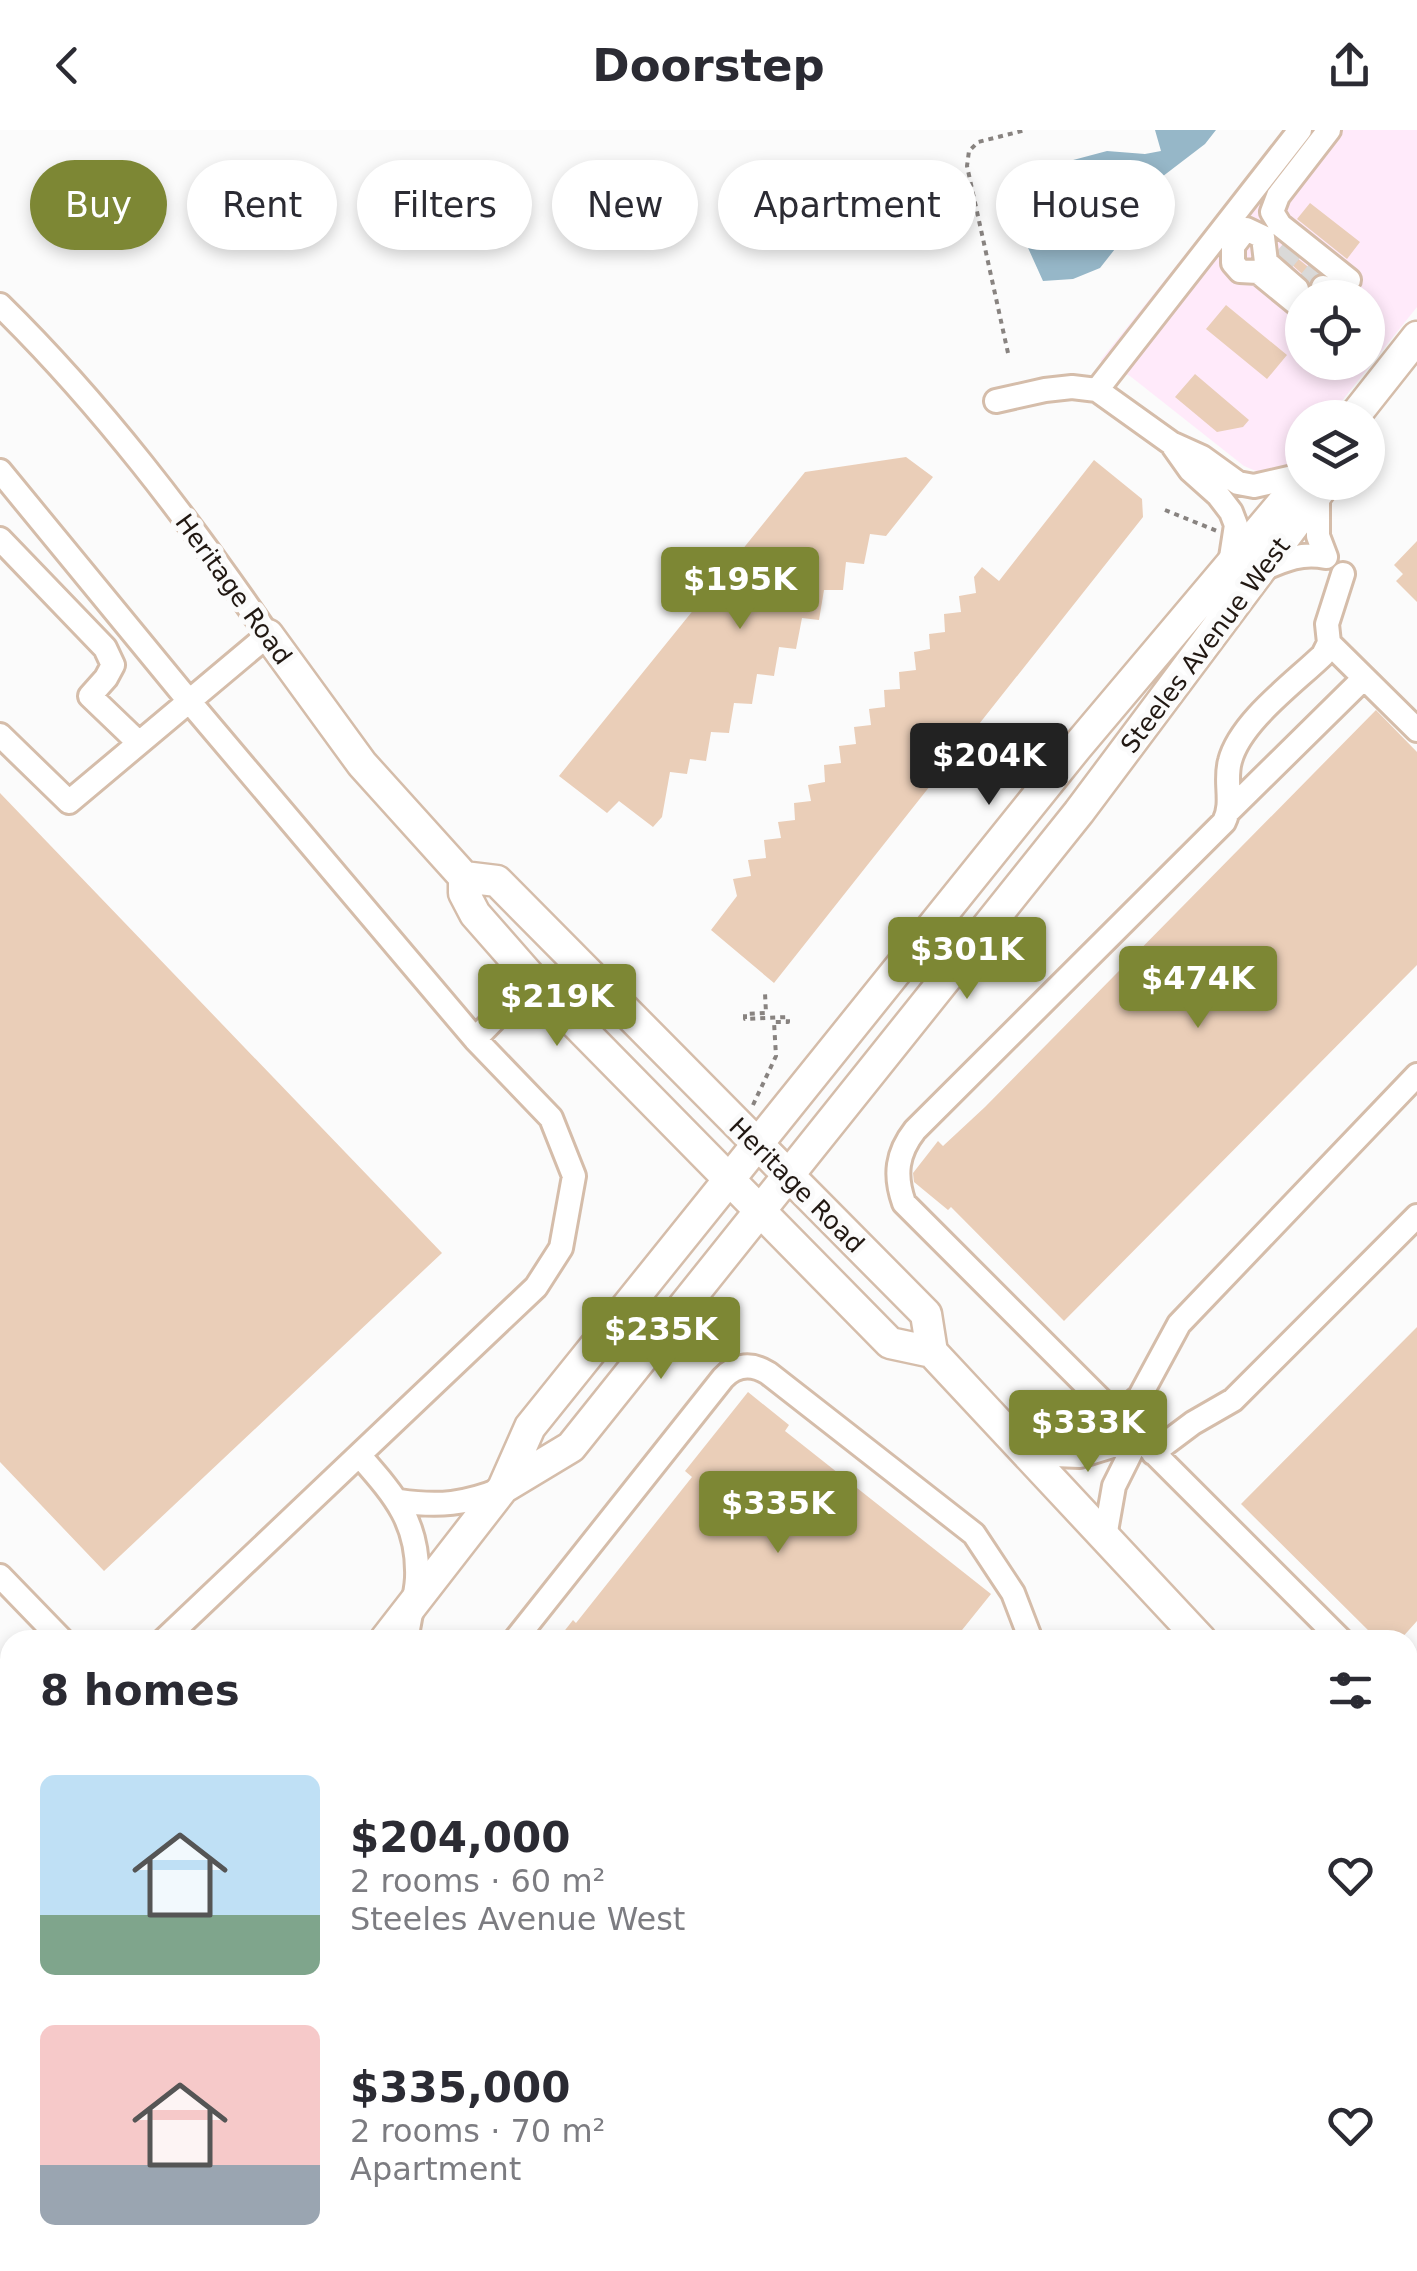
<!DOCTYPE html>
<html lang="en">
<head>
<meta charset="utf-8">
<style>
	body { margin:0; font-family:"DejaVu Sans",sans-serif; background:#f7f7f7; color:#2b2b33; height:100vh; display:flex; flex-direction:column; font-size:38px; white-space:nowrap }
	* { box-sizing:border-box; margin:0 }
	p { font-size:32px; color:#7c7c81 }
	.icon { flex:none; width:55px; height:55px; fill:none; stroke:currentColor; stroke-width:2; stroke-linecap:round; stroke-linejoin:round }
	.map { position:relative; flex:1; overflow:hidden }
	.panel { position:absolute; left:0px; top:1500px; width:1418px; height:642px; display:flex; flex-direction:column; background:#fff; border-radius:30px 30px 0 0; box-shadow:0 5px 15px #0003 }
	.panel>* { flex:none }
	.guide { position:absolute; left:30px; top:30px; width:1358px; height:90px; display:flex; gap:20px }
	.controls { position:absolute; left:1285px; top:150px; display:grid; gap:20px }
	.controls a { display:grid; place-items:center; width:100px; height:100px; border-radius:50%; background:#fff; box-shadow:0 5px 15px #0003; font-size:50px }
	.price { position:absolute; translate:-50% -85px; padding:0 22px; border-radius:10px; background:#7d8734; color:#fff; font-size:32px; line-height:65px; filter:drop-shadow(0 2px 5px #0008) }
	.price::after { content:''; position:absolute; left:50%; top:60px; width:30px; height:22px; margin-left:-15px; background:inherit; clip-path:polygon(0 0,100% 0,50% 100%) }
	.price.on { background:#222; color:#fff }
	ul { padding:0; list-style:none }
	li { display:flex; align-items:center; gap:30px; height:250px; padding:0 40px }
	li span { display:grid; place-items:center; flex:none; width:280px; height:200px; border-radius:15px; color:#555 }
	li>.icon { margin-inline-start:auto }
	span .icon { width:120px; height:120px; fill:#fffc; stroke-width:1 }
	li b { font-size:42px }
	h2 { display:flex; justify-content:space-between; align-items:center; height:120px; padding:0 40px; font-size:42px }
	.pill { padding:0 35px; border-radius:45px; background:#fff; box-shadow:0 5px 15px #0003; font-size:35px; line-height:90px }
	.pill.on { background:#7d8734; color:#fff }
	header { display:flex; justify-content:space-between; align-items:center; height:130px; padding:0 40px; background:#fff; font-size:45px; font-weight:800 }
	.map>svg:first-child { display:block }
</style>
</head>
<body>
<header><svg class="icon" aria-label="back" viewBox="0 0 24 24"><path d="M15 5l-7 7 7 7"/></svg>Doorstep<svg class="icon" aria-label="share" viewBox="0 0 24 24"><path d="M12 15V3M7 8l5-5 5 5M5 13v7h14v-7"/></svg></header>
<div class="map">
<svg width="1417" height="2141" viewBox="0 0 1417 2141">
	<rect width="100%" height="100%" fill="#fbfbfb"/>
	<path fill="#ffeafa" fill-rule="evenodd" d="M1285 0H1417V177L1329 287 1302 288V320L1290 336 1263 344 1244 336 1130 246 1100 231ZM1302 168H1368V232H1302Z"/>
	<path fill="#ddedd0" d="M1408 1817 1417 1827V1936L1408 1937Z"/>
	<path fill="#96b7c8" d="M1155 0H1216L1205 14 1154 53 1156 67 1100 138 1073 149 1043 151 1024 109 1014 62 1028 42 1107 21 1145 24 1161 21Z"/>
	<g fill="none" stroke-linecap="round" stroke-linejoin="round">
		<path stroke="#96b7c8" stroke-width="5" d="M1408 2026 1417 2025
			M1205 2141 1216 2132"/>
	</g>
	<path fill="#eaceb8" d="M1310 73 1360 112 1347 129 1297 89Z
		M1286 119 1317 144 1310 151 1281 125Z
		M1226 175 1287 225 1267 249 1206 199Z
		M1195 244 1249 290 1243 297 1217 302 1175 267Z
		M906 327 933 347 886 406 870 404 864 434 846 432 843 460H824L819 490 802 488 796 519 779 517 774 546 757 544 752 574 734 573 729 603 711 602 706 631 690 629 687 644 670 642 662 687 653 697 619 671 607 683 559 646 805 342Z
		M1094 330 1142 369 1143 387 774 853 711 800 737 766 733 749 751 746 748 730 766 728 764 710 781 708 778 692 795 690 794 673 811 671 808 655 825 652 824 635 841 633 839 616 856 614 854 597 871 595 869 579 885 577 884 560 900 559 899 542 916 540 914 522 930 519 929 504 945 502 944 484 961 482 959 466 976 463 974 447 982 437 999 451Z
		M1417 411V472L1396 451 1403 444 1394 435Z
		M1376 580 1417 622V835L1064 1191 951 1077 948 1080 914 1052 913 1043 938 1011 943 1016 985 977Z
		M0 663 442 1123 104 1441 0 1332Z
		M1417 1197V1491L1400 1510H1378L1241 1374Z
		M748 1262 789 1295 785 1301 991 1464 954 1510H569L562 1504 573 1490 576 1493 692 1347 685 1341Z"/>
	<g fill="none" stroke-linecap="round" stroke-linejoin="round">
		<path stroke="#dad9d8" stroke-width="22" stroke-dasharray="22 11" stroke-linecap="butt" d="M1278 120 1323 157"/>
		<defs>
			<path id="minor" d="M1329 0 1278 66 1272 82 1280 95 1349 150
				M1323 157 1336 166
				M1298 174 1297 159 1266 132 1263 107 1246 99 1233 116V133L1240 141 1258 142 1302 178
				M0 175C101 274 188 389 268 505L69 672 0 605
				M1097 260 1300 0
				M996 271 1045 260 1072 257 1097 260 1171 313 1202 327 1238 353 1254 356 1302 345
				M1173 316 1190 340 1218 365 1231 382 1236 395 1230 434
				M0 341 189 571 475 909 551 988 574 1046 561 1118 536 1157 164 1510
				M1318 363V406L1326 427
				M0 409 105 518 113 535 106 548 90 566 139 613
				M1261 440C1284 430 1301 422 1326 427
				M1329 513 1417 600
				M1230 680 1364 548
				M475 909 533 850
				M1117 1286 1140 1266 1179 1194 1417 945
				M1153 1323 1193 1293 1233 1270 1417 1086
				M1028 1324 1080 1326 1138 1308
				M359 1325C394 1365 419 1392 417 1448 416 1469 408 1489 407 1510
				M399 1371C439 1377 466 1374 502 1359
				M1105 1407 1114 1356 1138 1308
				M0 1446 62 1510
				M515 1510 723 1248C736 1234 752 1233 768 1243L974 1404 1013 1463 1031 1510
				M1341 1510 904 1073C894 1045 897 1023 915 1000L1224 692C1234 672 1224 652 1230 631 1240 592 1294 553 1323 525L1329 513 1327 494 1343 444
				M1408 1542 1417 1536
				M1408 1610 1417 1605
				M1408 1653 1417 1642
				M15 2141 22 2132
				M573 2141 580 2132
				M1026 2141V2132"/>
			<path id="major" d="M1353 288 1417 207
				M268 505 362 634 464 747V763L475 784 533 850 890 1213 932 1222
				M464 747 497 751 926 1184 932 1222 1201 1510
				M503 1358 571 1317 1079 682 1326 352
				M385 1510 503 1358 530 1297 1076 618 1302 350
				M1408 1702 1417 1712
				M1408 1748 1417 1757
				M0 1988 10 1976"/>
		</defs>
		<use href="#minor" stroke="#d5bdaa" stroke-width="28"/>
		<use href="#major" stroke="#d5bdaa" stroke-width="35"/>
		<path stroke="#888380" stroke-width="4" stroke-dasharray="5 5" stroke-linecap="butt" d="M1008 223 967 36 969 21 978 12 1026 0
			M1165 380 1217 401
			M753 975 776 926 774 892H788V887L745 889V884L766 883 765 863"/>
		<use href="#minor" stroke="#fff" stroke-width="22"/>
		<use href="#major" stroke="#fff" stroke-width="30"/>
	</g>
	<g text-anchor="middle" stroke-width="10" stroke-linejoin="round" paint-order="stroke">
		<g font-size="25" fill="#211812" stroke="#fbfbfb">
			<text transform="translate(234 459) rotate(54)" y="9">Heritage Road</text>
			<text transform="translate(1205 515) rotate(-53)" y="9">Steeles Avenue West</text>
			<text transform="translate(797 1055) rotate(45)" y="9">Heritage Road</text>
		</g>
	</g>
</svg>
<div class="controls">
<a><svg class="icon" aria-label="locate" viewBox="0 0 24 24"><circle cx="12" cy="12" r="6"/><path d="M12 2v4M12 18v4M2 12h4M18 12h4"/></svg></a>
<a><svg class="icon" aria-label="layers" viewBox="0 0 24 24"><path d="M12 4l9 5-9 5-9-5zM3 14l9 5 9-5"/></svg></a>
</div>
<b class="price" style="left:740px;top:502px">$195K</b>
<b class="price on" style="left:989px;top:678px">$204K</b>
<b class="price" style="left:967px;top:872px">$301K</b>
<b class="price" style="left:1198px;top:901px">$474K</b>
<b class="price" style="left:557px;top:919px">$219K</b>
<b class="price" style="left:661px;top:1252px">$235K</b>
<b class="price" style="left:1088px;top:1345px">$333K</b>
<b class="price" style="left:778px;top:1426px">$335K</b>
<div class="guide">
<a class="pill on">Buy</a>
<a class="pill">Rent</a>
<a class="pill">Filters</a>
<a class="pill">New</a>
<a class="pill">Apartment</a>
<a class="pill">House</a>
</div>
<section class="panel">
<h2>8 homes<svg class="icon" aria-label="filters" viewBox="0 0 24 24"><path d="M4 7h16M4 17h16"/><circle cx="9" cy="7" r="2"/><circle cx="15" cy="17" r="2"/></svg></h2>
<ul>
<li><span style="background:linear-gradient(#bfe0f5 70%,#7fa58c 0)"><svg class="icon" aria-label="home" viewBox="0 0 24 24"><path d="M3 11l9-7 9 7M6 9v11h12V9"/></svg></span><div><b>$204,000</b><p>2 rooms · 60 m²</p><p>Steeles Avenue West</p></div><svg class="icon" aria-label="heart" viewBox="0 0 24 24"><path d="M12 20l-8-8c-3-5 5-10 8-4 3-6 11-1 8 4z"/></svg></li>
<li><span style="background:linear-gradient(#f6c9c9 70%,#9aa5b1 0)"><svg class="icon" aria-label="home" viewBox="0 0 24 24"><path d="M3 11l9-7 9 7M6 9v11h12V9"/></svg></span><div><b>$335,000</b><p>2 rooms · 70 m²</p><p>Apartment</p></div><svg class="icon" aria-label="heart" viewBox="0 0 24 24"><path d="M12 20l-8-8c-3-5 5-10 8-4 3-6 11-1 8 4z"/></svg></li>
</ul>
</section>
</div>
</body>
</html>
